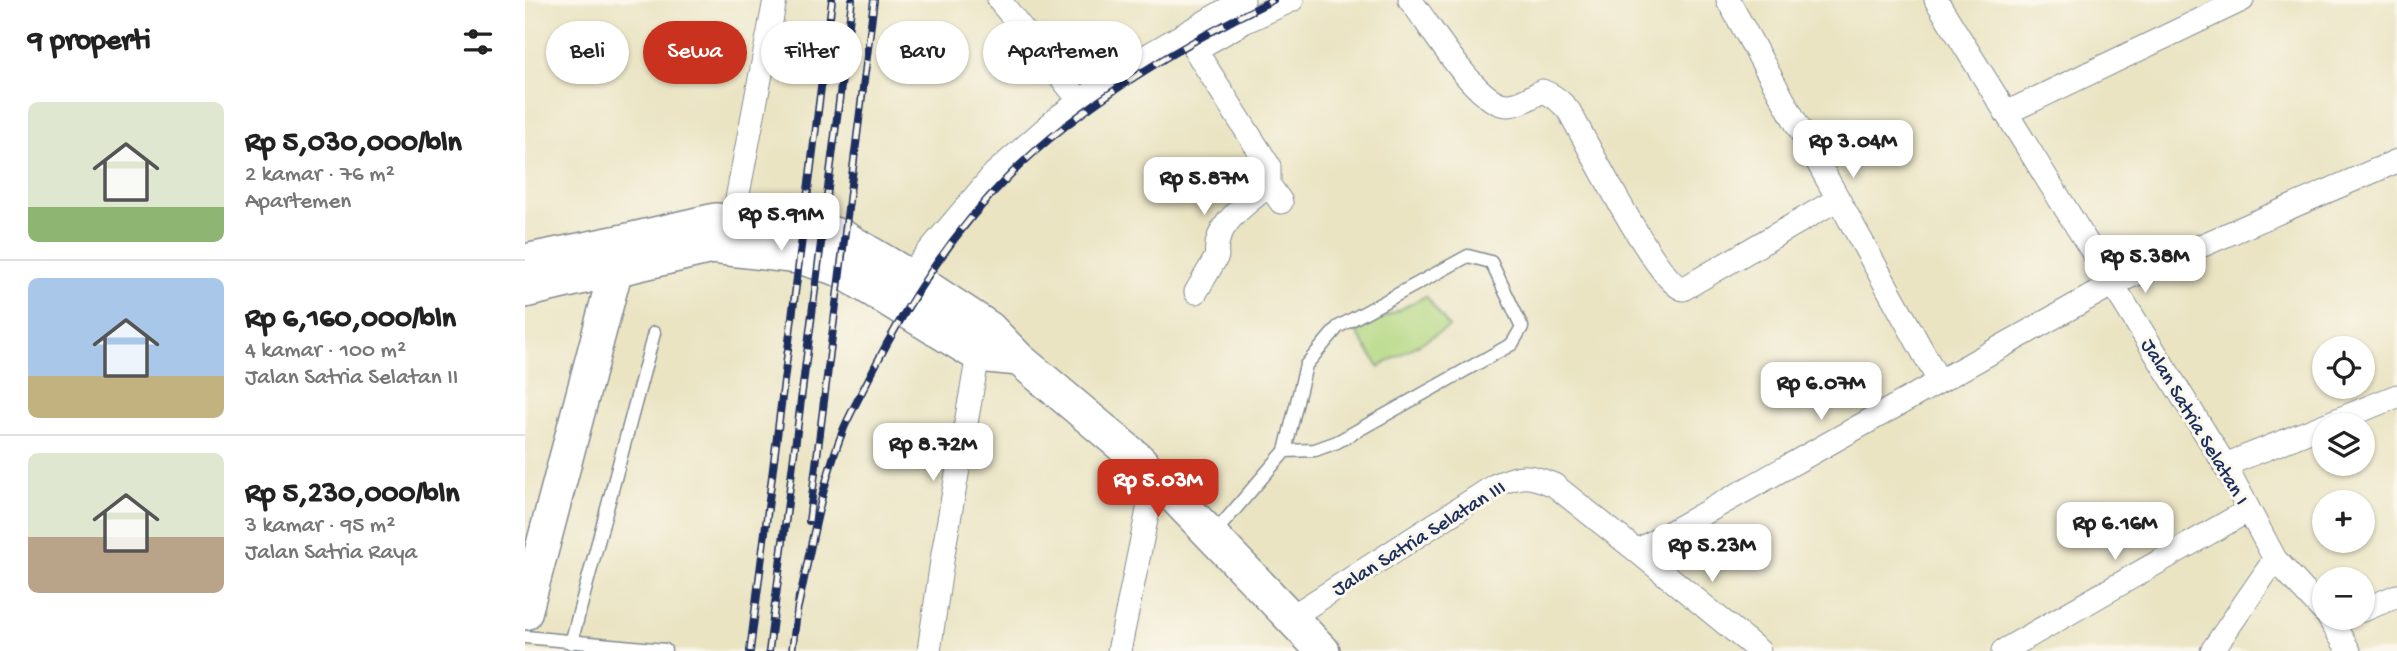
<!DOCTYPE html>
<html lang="id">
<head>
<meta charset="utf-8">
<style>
	body { margin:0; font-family:"Gochi Hand",sans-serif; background:#f6f6f6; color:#222; height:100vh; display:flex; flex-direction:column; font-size:26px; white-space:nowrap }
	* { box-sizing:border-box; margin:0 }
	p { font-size:23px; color:#767676 }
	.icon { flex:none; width:38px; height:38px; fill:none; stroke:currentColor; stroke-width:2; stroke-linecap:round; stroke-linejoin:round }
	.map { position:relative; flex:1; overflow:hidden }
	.sheet { display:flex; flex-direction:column; background:#fff; width:525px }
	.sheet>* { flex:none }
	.hud { position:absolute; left:21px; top:21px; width:665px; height:63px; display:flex; gap:14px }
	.tools { position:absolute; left:1787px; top:336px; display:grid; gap:14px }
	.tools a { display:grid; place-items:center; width:63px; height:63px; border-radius:50%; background:#fff; box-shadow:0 2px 5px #0004; font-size:35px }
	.price { position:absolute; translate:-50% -60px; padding:0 16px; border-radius:14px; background:#fff; color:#222; font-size:23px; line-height:46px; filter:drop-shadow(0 2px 4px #0008) }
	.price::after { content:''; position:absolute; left:50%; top:42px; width:21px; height:16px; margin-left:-10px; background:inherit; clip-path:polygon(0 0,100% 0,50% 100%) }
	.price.current { background:#c8321e; color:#fff }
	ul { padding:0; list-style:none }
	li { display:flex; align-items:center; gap:21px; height:175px; padding:0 28px }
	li+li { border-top:2px solid #e0e0e0 }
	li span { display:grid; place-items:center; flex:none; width:196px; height:140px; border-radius:10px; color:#555 }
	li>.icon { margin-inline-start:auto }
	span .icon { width:84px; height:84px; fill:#fffc; stroke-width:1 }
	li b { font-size:30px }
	h2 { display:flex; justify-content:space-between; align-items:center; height:84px; padding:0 28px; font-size:30px }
	.tag { padding:0 24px; border-radius:32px; background:#fff; box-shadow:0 2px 5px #0004; font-size:24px; line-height:63px }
	.tag.current { background:#c8321e; color:#fff }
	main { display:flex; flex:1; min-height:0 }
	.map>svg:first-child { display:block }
</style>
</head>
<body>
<main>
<section class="sheet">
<h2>9 properti<svg class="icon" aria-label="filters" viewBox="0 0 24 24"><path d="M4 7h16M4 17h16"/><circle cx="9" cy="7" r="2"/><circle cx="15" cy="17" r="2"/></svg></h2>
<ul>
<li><span style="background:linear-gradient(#dfe7d0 75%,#8fb573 0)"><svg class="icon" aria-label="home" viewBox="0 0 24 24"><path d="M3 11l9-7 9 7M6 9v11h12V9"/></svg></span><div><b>Rp 5,030,000/bln</b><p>2 kamar · 76 m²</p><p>Apartemen</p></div></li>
<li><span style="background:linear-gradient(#a9c7e8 70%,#c2b280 0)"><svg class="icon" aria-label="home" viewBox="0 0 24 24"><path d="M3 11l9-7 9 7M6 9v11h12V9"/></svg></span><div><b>Rp 6,160,000/bln</b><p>4 kamar · 100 m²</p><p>Jalan Satria Selatan II</p></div></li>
<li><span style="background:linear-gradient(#dfe7d0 60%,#b9a48a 0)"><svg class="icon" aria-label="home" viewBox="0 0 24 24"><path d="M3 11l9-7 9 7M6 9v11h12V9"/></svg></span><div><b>Rp 5,230,000/bln</b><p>3 kamar · 95 m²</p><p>Jalan Satria Raya</p></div></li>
</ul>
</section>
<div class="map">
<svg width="1872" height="651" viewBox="0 0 1872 651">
	<rect width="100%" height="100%" fill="#fbf7ec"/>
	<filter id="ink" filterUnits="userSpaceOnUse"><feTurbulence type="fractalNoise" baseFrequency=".0143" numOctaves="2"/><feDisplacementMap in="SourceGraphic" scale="14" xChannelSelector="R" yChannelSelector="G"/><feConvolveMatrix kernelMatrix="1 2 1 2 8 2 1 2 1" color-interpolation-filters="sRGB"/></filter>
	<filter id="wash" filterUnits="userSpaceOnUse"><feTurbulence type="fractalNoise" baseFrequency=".00686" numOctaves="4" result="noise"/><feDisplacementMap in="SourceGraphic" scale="28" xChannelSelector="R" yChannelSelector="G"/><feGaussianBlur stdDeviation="1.57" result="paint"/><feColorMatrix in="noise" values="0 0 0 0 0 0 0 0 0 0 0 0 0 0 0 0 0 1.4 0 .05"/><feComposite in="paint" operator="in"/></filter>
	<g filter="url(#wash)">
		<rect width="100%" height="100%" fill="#eae4c3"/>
		<path fill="#b2d780" stroke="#66836f" stroke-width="2" d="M901 296 924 327 854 367 831 332Z"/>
	</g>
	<g filter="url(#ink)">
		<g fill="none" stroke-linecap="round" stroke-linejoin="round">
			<defs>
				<path id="lane" d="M687 536 760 451 781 365 813 327 943 256 966 262 997 327 987 344 812 442 790 450 760 451
					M0 637 140 650
					M46 643 129 333"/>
				<path id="street" d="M474 0 555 101
					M885 0C905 25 946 95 976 104 990 108 1004 98 1017 91 1029 95 1036 102 1044 111 1061 141 1132 282 1158 289L1313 199
					M1203 0 1414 381
					M1411 0 1700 465 1750 559 1799 612
					M660 34 744 166V185L756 202
					M671 49 719 22 767 0
					M1481 113 1717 0
					M208 220 250 0
					M383 276 469 174 536 115 601 68 718 0
					M671 292 692 256C687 225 723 203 744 185
					M1700 465 1872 396
					M1112 551 1234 651
					M1838 610 1872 596
					M765 618 971 485C997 474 1003 474 1029 485L1112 551 1588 284 1872 161
					M1804 618 1824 651
					M404 651 418 554 453 355 459 341
					M594 651 630 476
					M1478 651 1724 510
					M1687 651 1750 559"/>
				<path id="secondary" d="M0 261 99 241 190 220 296 230 318 237 397 284 464 328 494 359 613 459 798 651
					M0 291 187 247 274 257 313 269 453 355 494 359
					M0 613 96 250"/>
			</defs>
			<use href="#lane" stroke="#828a90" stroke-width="15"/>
			<use href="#street" stroke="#828a90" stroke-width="25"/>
			<use href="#secondary" stroke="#828a90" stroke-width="36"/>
			<use href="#lane" stroke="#fff" stroke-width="12"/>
			<use href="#street" stroke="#fff" stroke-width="23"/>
			<use href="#secondary" stroke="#fff" stroke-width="33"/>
			<defs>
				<path id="rail" d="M284 521 349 0
					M273 607C286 548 296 485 319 428 326 412 335 396 343 380 380 306 425 235 484 176 554 105 659 43 748 0
					M225 651 307 0
					M244 651 327 0
					M267 651 274 597"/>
			</defs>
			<use href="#rail" stroke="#1b2f5e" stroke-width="8"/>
			<use href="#rail" stroke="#fbf7ec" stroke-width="5" stroke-dasharray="16" stroke-linecap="butt"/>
		</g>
	</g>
	<g text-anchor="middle" stroke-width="6" stroke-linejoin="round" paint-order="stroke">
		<g font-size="21" fill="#1b2f5e" stroke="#fbf7ec">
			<text transform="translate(1671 421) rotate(59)" y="7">Jalan Satria Selatan I</text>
			<text transform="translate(893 537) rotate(-32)" y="7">Jalan Satria Selatan III</text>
		</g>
	</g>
</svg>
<div class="tools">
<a><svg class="icon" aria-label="locate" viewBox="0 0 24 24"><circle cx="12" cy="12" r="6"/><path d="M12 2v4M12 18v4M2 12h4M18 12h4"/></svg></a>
<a><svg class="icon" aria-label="layers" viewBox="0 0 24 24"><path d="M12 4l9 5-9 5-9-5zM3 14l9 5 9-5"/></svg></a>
<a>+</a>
<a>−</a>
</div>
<b class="price" style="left:1328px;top:180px">Rp 3.04M</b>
<b class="price" style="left:679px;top:217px">Rp 5.87M</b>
<b class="price" style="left:256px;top:253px">Rp 5.91M</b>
<b class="price" style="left:1620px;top:295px">Rp 5.38M</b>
<b class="price" style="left:1296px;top:422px">Rp 6.07M</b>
<b class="price" style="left:408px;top:483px">Rp 8.72M</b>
<b class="price current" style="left:633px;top:519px">Rp 5.03M</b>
<b class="price" style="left:1590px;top:562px">Rp 6.16M</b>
<b class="price" style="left:1187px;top:584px">Rp 5.23M</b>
<div class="hud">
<a class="tag">Beli</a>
<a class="tag current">Sewa</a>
<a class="tag">Filter</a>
<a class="tag">Baru</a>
<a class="tag">Apartemen</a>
</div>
</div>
</main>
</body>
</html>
